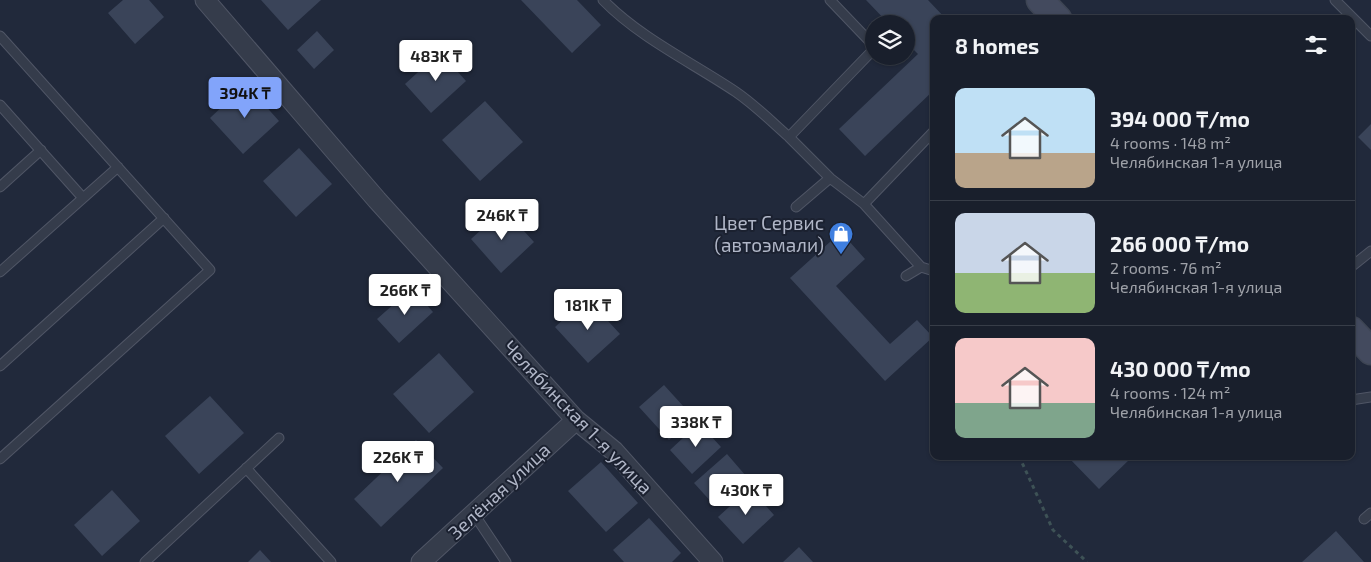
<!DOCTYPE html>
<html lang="en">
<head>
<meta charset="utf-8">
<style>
	body { margin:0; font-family:"Exo 2",sans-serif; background:#222734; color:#f1f3f6; height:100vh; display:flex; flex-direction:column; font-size:19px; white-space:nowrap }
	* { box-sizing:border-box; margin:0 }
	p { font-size:16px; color:#9fa2a9 }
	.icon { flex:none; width:28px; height:28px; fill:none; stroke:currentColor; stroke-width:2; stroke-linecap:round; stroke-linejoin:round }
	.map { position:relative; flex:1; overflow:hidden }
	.sheet { position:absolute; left:930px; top:15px; width:425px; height:445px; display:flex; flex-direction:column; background:#191f2c; border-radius:10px; box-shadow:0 1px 4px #0004,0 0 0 1px #373d48 }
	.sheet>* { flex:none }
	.buttons { position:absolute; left:865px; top:15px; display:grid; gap:10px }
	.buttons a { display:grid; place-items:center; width:50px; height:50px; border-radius:50%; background:#191f2c; box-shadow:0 1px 4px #0004,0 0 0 1px #373d48; font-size:25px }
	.price { position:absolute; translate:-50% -42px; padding:0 11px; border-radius:5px; background:#fff; color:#222; font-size:16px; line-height:32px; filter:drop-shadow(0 1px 2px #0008) }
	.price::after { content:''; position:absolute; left:50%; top:30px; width:15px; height:11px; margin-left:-8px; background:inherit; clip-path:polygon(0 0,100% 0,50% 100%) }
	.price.active { background:#82a4fa; color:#111 }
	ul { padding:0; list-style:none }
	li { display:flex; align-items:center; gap:15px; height:125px; padding:0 25px }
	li+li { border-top:1px solid #373d48 }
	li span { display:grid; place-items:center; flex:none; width:140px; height:100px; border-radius:10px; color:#555 }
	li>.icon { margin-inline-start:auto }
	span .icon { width:60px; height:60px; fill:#fffc; stroke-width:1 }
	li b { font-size:21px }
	h2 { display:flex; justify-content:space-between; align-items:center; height:60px; padding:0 25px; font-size:21px }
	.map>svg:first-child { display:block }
</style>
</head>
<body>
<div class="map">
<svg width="1371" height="562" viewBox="0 0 1371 562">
	<rect width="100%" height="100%" fill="#21293b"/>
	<path fill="#3a4459" d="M123 0H149L164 17 135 44 108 13Z
		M261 0H321L288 30Z
		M521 0H577L601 25 572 53Z
		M866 0H928L946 19H934V90L865 156 839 129 918 54 906 42V24H889Z
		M317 31 334 50 314 69 297 50Z
		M440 52 466 81 431 113 405 84Z
		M246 84 279 121 243 154 210 118Z
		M485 101 523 142 480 181 442 140Z
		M1371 124V150L1358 137Z
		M299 148 332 184 296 217 263 181Z
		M504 209 534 242 501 273 471 239Z
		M841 232 865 259 836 286 890 344 917 320 933 337 885 381 790 278Z
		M412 288 433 312 399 343 377 319Z
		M587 298 620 334 588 363 555 327Z
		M439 353 474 392 429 433 393 394Z
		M664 385 694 418 669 440 639 407Z
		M210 396 244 433 199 474 165 436Z
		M699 423 721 447 692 474 670 450Z
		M416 440 443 468 381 527 354 499Z
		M727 454 746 476 714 505 694 483Z
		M1067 456H1127L1130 459 1099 489Z
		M601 462 638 503 606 532 568 491Z
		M750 488 774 515 743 544 718 517Z
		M112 490 140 521 102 556 74 525Z
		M649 518 681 553 672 562H624L613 550Z
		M1336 531 1364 562H1302Z
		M799 547 813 562H783Z
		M260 550 271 562H248Z"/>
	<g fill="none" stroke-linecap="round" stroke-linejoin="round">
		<defs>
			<path id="service" d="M603 0C640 38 693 63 736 92 755 105 772 122 789 137
				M830 0 874 46
				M1335 0 1371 36
				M0 36 210 270 0 459
				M874 49 789 137 830 178 864 204 921 267 906 276
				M0 105 83 198
				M0 187 41 150
				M864 204 934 131
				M796 207 830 178
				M921 267 934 271
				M1351 267 1371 251
				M0 272 118 167
				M0 366 164 218
				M1351 400 1371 397
				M246 468 331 562
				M474 514 506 562
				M1364 519 1371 513
				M145 562 279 438"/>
			<path id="minor" d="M205 0 377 200 576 420 614 451 713 562
				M421 562 576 420"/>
			<path id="secondary" d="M1040 0 1058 19
				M1351 330 1371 351"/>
		</defs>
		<use href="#service" stroke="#505666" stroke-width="11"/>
		<use href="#minor" stroke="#505666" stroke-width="21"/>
		<use href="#secondary" stroke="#3e4554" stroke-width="29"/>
		<path stroke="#3e5256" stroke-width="3" stroke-dasharray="4 4" stroke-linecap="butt" d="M1019 456 1053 530 1087 562"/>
		<use href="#service" stroke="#353c4b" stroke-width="9"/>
		<use href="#minor" stroke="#353c4b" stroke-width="19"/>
		<use href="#secondary" stroke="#434a5e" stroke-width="26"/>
	</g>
	<defs>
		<symbol id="shop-pin" viewBox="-11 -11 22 30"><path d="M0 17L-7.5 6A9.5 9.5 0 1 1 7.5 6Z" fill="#3f7fe0" stroke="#1b2130"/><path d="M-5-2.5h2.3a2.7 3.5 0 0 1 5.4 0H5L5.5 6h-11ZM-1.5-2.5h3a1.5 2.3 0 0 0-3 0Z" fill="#fff"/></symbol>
	</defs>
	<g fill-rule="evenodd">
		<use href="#shop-pin" x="827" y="220" width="28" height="38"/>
	</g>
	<g text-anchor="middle" stroke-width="4" stroke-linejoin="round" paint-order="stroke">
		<g font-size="19" fill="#b0b6c7" stroke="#1b2130" text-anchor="end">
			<text x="824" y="230">Цвет Сервис<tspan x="824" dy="22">(автоэмали)</tspan></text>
		</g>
		<g font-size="19" fill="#b0b6c7" stroke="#1b2130">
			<text transform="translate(578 417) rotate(46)" y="7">Челябинская 1-я улица</text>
			<text transform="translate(499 491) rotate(-43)" y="7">Зелёная улица</text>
		</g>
	</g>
</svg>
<div class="buttons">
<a><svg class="icon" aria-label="layers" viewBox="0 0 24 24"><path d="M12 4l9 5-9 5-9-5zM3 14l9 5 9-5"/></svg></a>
</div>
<b class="price" style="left:436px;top:82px">483K ₸</b>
<b class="price active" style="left:245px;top:119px">394K ₸</b>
<b class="price" style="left:502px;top:241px">246K ₸</b>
<b class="price" style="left:405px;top:316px">266K ₸</b>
<b class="price" style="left:588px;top:331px">181K ₸</b>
<b class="price" style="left:696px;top:448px">338K ₸</b>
<b class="price" style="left:398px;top:483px">226K ₸</b>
<b class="price" style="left:746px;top:516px">430K ₸</b>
<section class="sheet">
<h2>8 homes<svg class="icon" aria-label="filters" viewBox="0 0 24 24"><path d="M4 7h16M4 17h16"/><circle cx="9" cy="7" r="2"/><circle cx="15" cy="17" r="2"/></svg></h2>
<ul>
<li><span style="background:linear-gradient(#bfe0f5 65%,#b9a48a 0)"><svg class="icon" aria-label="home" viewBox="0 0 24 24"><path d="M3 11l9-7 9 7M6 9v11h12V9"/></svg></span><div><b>394 000 ₸/mo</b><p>4 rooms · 148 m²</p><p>Челябинская 1-я улица</p></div></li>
<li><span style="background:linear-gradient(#c9d6e8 60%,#8fb573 0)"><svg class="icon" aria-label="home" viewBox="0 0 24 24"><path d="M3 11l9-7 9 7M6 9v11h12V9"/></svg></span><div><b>266 000 ₸/mo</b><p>2 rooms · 76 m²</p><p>Челябинская 1-я улица</p></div></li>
<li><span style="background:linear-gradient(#f6c9c9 65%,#7fa58c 0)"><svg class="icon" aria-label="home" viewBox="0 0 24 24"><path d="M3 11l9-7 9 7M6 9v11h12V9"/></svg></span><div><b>430 000 ₸/mo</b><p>4 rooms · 124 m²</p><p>Челябинская 1-я улица</p></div></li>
</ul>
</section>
</div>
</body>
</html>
